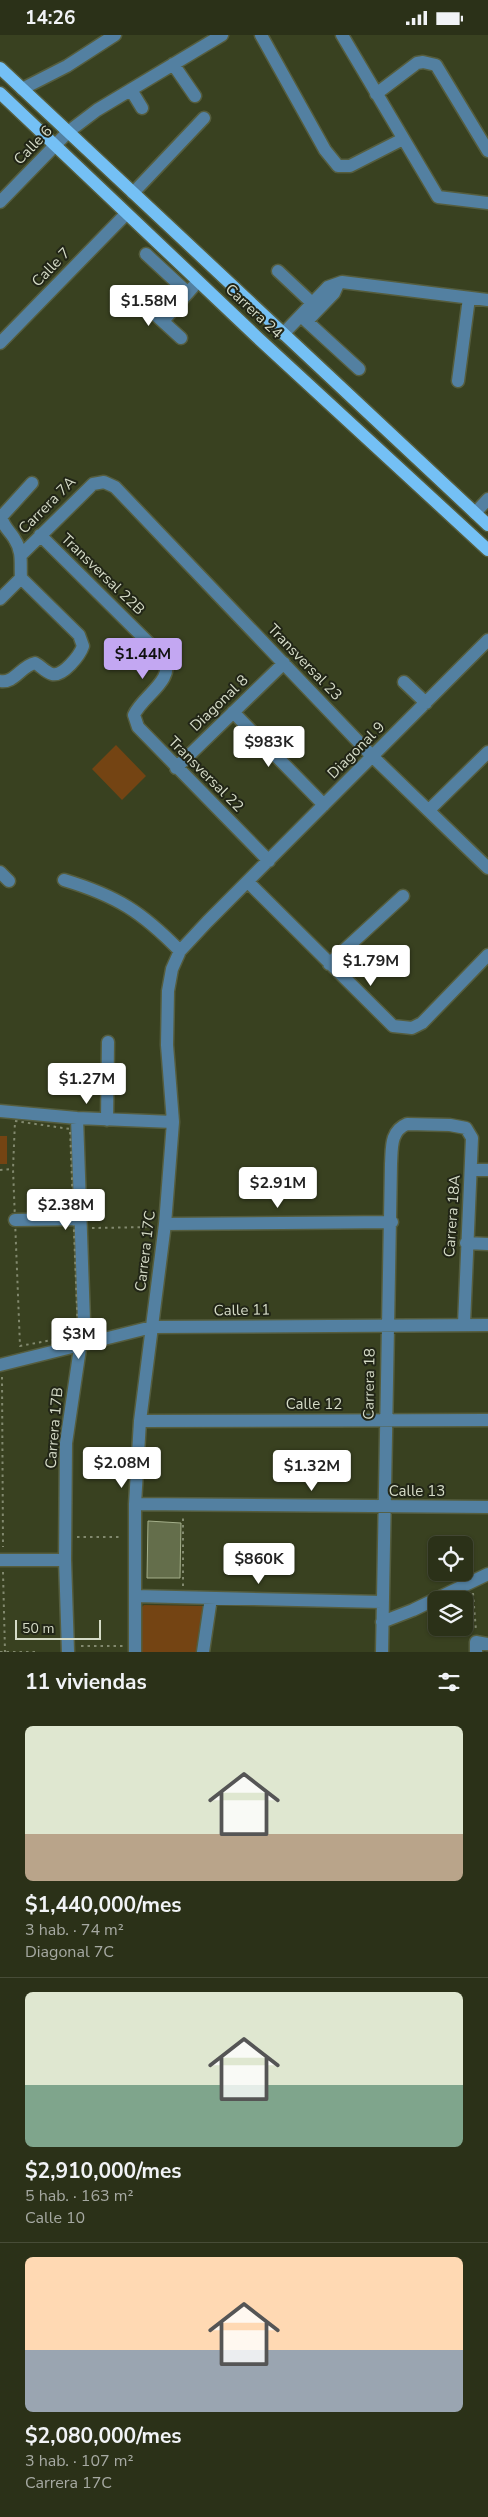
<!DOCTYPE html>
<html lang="es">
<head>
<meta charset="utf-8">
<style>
	body { margin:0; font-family:"Nunito Sans",sans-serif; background:#333921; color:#f1f3f6; height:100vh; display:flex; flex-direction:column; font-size:19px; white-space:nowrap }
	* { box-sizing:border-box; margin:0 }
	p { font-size:16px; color:#a6a9a2 }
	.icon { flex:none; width:28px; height:28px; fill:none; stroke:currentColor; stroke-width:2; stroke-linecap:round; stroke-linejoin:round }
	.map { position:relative; height:1617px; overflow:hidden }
	.drawer { display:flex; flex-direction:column; background:#2b3118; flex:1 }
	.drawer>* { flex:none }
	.tools { position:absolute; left:428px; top:1501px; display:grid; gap:10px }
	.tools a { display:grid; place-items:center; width:45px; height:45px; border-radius:8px; background:#2b3118; box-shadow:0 1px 4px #0004,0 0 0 1px #474c37; font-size:25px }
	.scale { position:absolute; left:15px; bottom:12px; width:86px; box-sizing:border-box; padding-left:5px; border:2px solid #d5dbc7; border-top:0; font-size:14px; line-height:18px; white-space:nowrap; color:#d5dbc7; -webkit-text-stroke:4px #222617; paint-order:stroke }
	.price { position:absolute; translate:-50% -42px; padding:0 11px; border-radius:5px; background:#fff; color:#222; font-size:16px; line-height:32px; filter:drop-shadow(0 1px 2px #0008) }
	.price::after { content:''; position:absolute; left:50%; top:30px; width:15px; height:11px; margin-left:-8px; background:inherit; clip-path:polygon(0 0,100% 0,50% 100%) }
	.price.on { background:#c3a7f2; color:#111 }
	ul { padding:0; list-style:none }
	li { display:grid; align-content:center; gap:10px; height:265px; padding:0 25px }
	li+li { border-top:1px solid #474c37 }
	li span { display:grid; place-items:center; height:155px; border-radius:8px; color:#555 }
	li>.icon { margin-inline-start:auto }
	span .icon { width:90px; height:90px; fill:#fffc; stroke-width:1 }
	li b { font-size:21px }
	h2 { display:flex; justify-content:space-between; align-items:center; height:60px; padding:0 25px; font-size:21px }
	.status { display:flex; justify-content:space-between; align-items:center; height:35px; padding:0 25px; background:#2b3118; direction:ltr }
	.status svg { height:14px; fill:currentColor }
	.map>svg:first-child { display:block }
</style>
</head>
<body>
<div class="status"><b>14:26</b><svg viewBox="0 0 49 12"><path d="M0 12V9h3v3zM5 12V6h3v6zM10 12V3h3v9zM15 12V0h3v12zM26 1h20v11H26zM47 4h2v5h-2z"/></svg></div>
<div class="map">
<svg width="488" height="1617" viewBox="0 0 488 1617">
	<rect width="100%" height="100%" fill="#394120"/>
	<path fill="#744413" d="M116 710 146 741 122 765 92 734Z
		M0 1101H7V1129H0Z
		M144 1570 206 1571 197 1617H141L140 1574Z"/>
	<path fill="#646e4b" stroke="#a4af8a" d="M148 1486 181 1488 180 1543H147Z"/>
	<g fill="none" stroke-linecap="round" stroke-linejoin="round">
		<defs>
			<path id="minor" d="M261 0 325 115 338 131H350L403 104
				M342 0 438 162 488 168
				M173 29 195 61
				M22 54 67 31 115 0
				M131 55 142 73
				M376 59 417 28 423 27 436 30 488 116
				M133 158 204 83
				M0 167 68 97 97 75 222 0
				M146 219 188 258
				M278 236 312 268
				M136 262 181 303
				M301 281 359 334
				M308 285 334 258 338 249
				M163 286 193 252
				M283 299 328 252 342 247 488 265
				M0 308 126 179
				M458 346 469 263
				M475 478 488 464
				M40 500 164 623C176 645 142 661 134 680L138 692 269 826
				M21 520 93 449 104 447 115 452 372 721 488 833
				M0 564 21 543C20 530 23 517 15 505 11 497 1 490 2 481L32 448
				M0 646C14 649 21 631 35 628 41 631 45 637 52 639 63 642 80 620 83 611L79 600 21 543
				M404 647 426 668
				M233 677 324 770
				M176 733 284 628
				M429 775 488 717
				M0 837 9 846
				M64 845C117 861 142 877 180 916
				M248 847 393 991 412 993 422 988 488 920
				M329 929 403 861
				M0 1076 77 1083 173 1087
				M107 1085 108 1007
				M472 1135H488
				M15 1185 79 1184
				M165 1189 392 1187
				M466 1208 488 1209
				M0 1330 152 1292 488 1290
				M140 1386 488 1385
				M135 1469 488 1472
				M0 1525H65
				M136 1561 382 1567
				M382 1587 413 1575 488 1539
				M68 1617 65 1525 66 1408 84 1286 77 1083
				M135 1617V1469L140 1386 165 1189 173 1087 167 1010 168 956 172 934 180 916 207 887 488 605
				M203 1617 211 1563
				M382 1617 391 1129C392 1113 390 1096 407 1089L450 1090 466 1093 472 1103 464 1289
				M476 1617V1607L488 1609"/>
			<path id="major" d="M0 33 488 490
				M0 58 258 303 488 515"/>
		</defs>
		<use href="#minor" stroke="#555d3e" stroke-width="15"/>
		<use href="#major" stroke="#555d3e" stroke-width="15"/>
		<path stroke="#82896e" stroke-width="2" stroke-dasharray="2.5 4" stroke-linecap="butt" d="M15 1086 70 1094 78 1300 20 1311 13 1134Z
			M0 1135 13 1134
			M92 1193 152 1192
			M2 1342 3 1512
			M77 1502H122
			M3 1537 5 1617
			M183 1551V1480
			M473 1558 476 1596
			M81 1611H124
			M0 1617H38"/>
		<use href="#minor" stroke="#5380a1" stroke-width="12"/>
		<use href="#major" stroke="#74c0f5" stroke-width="12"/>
	</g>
	<g text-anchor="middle" stroke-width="4" stroke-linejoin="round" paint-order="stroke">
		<g font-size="15" fill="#d5dbc7" stroke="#222617">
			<text transform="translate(33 110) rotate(-46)" y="5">Calle 6</text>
			<text transform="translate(51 232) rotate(-46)" y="5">Calle 7</text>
			<text transform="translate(254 276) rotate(43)" y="5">Carrera 24</text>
			<text transform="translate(47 470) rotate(-45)" y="5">Carrera 7A</text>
			<text transform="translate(103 539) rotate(44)" y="5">Transversal 22B</text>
			<text transform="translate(305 627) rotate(46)" y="5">Transversal 23</text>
			<text transform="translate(219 668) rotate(-44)" y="5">Diagonal 8</text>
			<text transform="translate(356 715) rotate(-45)" y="5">Diagonal 9</text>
			<text transform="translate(206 739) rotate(45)" y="5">Transversal 22</text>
			<text transform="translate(452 1181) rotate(-86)" y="5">Carrera 18A</text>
			<text transform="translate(145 1216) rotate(-83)" y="5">Carrera 17C</text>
			<text transform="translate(242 1275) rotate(-1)" y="5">Calle 11</text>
			<text transform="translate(369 1349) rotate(-89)" y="5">Carrera 18</text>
			<text x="314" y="1374">Calle 12</text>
			<text transform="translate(54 1393) rotate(-85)" y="5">Carrera 17B</text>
			<text x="417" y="1461">Calle 13</text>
		</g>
	</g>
</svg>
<div class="tools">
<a><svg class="icon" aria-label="locate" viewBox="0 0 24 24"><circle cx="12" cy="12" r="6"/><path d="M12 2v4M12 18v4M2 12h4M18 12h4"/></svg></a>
<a><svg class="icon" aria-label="layers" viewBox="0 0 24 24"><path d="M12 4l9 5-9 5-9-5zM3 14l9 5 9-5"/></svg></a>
</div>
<div class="scale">50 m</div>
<b class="price" style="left:149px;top:292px">$1.58M</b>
<b class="price on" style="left:143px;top:645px">$1.44M</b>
<b class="price" style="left:269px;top:733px">$983K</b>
<b class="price" style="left:371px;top:952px">$1.79M</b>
<b class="price" style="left:87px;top:1070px">$1.27M</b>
<b class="price" style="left:278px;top:1174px">$2.91M</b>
<b class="price" style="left:66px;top:1196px">$2.38M</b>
<b class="price" style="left:79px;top:1325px">$3M</b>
<b class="price" style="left:122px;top:1454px">$2.08M</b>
<b class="price" style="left:312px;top:1457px">$1.32M</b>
<b class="price" style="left:259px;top:1550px">$860K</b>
</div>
<section class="drawer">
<h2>11 viviendas<svg class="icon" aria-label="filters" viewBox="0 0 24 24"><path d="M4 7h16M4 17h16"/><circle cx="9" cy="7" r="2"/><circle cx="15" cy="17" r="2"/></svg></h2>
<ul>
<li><span style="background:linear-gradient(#dfe7d0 70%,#b9a48a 0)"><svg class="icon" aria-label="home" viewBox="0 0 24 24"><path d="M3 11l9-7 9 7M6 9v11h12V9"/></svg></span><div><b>$1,440,000/mes</b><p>3 hab. · 74 m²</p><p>Diagonal 7C</p></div></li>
<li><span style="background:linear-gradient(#dfe7d0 60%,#7fa58c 0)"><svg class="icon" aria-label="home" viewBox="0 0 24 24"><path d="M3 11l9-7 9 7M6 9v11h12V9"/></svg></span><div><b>$2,910,000/mes</b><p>5 hab. · 163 m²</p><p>Calle 10</p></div></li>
<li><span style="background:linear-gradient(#ffd9b3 60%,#9aa5b1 0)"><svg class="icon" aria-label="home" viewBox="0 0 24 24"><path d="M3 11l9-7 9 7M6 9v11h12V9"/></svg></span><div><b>$2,080,000/mes</b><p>3 hab. · 107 m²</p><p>Carrera 17C</p></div></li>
</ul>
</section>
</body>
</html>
